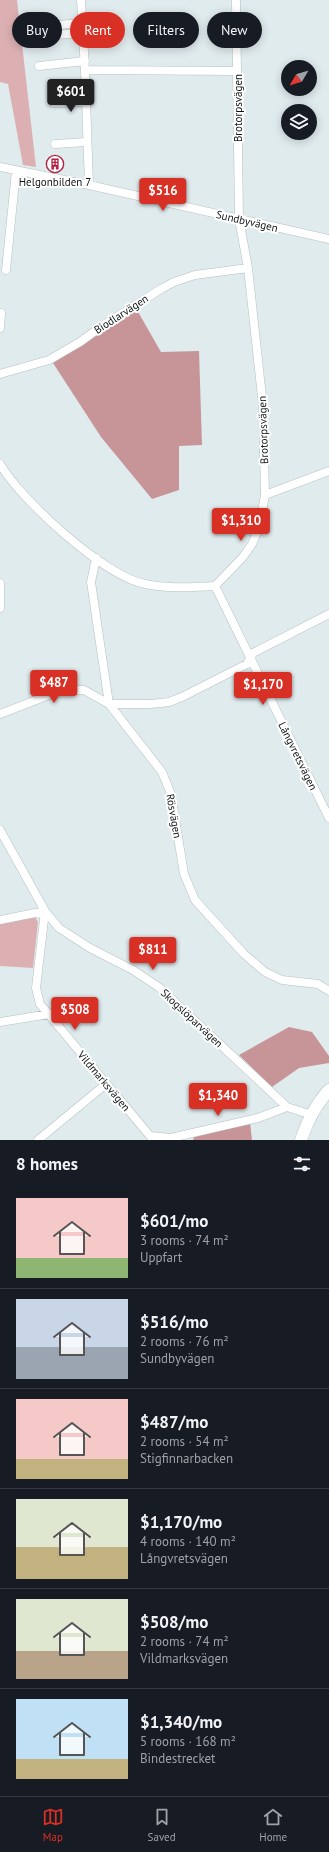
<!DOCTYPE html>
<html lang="en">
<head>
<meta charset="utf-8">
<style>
	body { margin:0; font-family:"PT Sans",sans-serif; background:#20242c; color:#f1f3f6; height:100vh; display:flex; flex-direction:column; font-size:15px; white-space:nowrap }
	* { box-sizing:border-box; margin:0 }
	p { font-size:13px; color:#9ea1a6 }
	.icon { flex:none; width:22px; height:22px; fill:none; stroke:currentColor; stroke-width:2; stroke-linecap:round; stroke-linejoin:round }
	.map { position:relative; height:1140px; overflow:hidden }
	.sheet { display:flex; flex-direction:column; background:#171b24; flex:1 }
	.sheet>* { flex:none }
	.guide { position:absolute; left:12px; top:12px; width:305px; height:36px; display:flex; gap:8px }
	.needle { width:26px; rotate:232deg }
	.controls { position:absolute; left:281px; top:60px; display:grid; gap:8px }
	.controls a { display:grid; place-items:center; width:36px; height:36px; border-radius:50%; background:#171b24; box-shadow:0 2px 10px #0003; font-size:20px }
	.price { position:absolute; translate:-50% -34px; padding:0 9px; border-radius:4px; background:#d93025; color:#fff; font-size:13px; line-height:26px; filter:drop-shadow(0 1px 2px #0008) }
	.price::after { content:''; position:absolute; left:50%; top:24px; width:12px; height:9px; margin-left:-6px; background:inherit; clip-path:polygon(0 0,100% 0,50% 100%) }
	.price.active { background:#222; color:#fff }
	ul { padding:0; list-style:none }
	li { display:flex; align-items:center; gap:12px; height:100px; padding:0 16px }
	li+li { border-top:1px solid #363941 }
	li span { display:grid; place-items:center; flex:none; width:112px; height:80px; border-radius:0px; color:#555 }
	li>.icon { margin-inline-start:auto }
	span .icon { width:48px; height:48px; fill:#fffc; stroke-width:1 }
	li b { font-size:17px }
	h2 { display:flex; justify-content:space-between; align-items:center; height:48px; padding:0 16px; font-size:17px }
	.pill { padding:0 14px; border-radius:18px; background:#171b24; box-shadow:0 2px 10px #0003; font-size:14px; line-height:36px }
	.pill.active { background:#d93025; color:#fff }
	.menu { display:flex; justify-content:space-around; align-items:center; height:56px; border-top:1px solid #363941; background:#171b24; font-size:11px; color:#9ea1a6 }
	.menu a { display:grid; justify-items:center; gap:2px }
	.menu .active { color:#d93025 }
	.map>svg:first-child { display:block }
</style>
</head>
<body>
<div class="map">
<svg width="329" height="1140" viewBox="0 0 329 1140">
	<rect width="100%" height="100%" fill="#e0ebee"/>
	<path fill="#dcb0b2" d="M0 0H17L36 167 23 165 8 84 0 82Z
		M35 917 38 922 33 968 0 966V924Z"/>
	<path fill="#c79597" d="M137 310 161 352 199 351 202 445 179 446V490L152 499 101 437 53 363Z
		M289 1027 312 1032 329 1056V1063L299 1068 272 1087 239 1055Z
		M250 1122 252 1140H193L194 1137Z"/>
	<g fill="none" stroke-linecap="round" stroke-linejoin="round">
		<defs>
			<path id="street" d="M81 0 85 70 89 185
				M23 28 82 23
				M23 37 83 33
				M39 66 85 61
				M85 70 237 71
				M54 103 86 102
				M55 144 87 142
				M0 167 89 185 329 239
				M6 270 16 171
				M0 328 1 313
				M0 374 49 360 80 342 102 326 161 289 174 282 195 275 248 268
				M0 464C21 500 104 576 145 584 168 589 192 587 215 586L243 557 252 544 259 528 265 495 263 406 248 268 239 219 236 0
				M265 495 329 471
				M96 558 91 582 109 704 162 772 171 794 184 874 195 900 244 954 265 972 282 980 318 984 329 991
				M0 583V608
				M215 586 329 818
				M0 714 62 690H84L109 704H151L169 702 182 697 247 664 253 653 329 614
				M0 830 45 911 59 928 90 948 133 970 160 988 287 1107 312 1115
				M0 920 45 911 36 988 40 1004 150 1136
				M0 1022 49 1014
				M150 1136 171 1138 258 1118 287 1107
				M38 1140 106 1084"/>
			<path id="secondary" d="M301 1140C307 1122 316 1104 329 1090"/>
		</defs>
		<use href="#street" stroke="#b5c0c2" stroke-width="9"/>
		<use href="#secondary" stroke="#b5c0c2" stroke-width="13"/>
		<use href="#street" stroke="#fff" stroke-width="8"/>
		<use href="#secondary" stroke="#fff" stroke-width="12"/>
	</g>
	<defs>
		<symbol id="building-ring" viewBox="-11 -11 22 22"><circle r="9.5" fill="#fff" stroke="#b42243" stroke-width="1.5"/><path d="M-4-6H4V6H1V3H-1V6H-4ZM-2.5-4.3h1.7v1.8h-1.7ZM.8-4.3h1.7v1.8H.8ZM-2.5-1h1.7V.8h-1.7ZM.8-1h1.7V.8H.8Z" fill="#b42243"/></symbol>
	</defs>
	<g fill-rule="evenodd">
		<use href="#building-ring" x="45" y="154" width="20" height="20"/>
	</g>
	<g text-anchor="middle" stroke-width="4" stroke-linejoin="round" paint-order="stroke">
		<g font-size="11" fill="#111516" stroke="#fff">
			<text transform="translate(238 108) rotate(-90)" y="4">Brotorpsvägen</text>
			<text transform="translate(247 221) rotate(13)" y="4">Sundbyvägen</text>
			<text transform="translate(121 314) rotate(-33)" y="4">Biodlarvägen</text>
			<text transform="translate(263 430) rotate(-92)" y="4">Brotorpsvägen</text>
			<text transform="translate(298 756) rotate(64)" y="4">Långvretsvägen</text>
			<text transform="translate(174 816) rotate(80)" y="4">Rösvägen</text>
			<text transform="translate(192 1018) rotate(43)" y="4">Skogslöparvägen</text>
			<text transform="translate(104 1081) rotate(50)" y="4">Vildmarksvägen</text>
		</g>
		<g font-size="11" fill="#111516" stroke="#fff">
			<text x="55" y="186">Helgonbilden 7</text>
		</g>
	</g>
</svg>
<div class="controls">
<a><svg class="needle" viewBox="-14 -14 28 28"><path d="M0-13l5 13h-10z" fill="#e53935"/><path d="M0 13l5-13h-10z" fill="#9ea1a6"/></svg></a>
<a><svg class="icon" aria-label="layers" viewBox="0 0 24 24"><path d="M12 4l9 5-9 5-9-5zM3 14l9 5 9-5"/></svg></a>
</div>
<b class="price active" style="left:71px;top:113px">$601</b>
<b class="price" style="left:163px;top:212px">$516</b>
<b class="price" style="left:241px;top:542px">$1,310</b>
<b class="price" style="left:54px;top:704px">$487</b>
<b class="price" style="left:263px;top:706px">$1,170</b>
<b class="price" style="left:153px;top:971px">$811</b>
<b class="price" style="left:75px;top:1031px">$508</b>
<b class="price" style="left:218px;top:1117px">$1,340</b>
<div class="guide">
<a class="pill">Buy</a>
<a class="pill active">Rent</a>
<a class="pill">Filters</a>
<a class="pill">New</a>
</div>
</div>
<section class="sheet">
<h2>8 homes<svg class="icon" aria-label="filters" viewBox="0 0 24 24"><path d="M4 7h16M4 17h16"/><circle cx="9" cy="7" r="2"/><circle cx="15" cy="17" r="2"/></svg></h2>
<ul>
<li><span style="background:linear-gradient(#f6c9c9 75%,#8fb573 0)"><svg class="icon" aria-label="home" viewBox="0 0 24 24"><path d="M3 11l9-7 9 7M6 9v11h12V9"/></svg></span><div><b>$601/mo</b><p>3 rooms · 74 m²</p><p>Uppfart</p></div></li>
<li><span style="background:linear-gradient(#c9d6e8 60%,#9aa5b1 0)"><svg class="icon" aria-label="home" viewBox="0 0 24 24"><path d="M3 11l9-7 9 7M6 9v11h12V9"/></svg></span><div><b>$516/mo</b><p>2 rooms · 76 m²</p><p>Sundbyvägen</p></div></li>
<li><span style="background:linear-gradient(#f6c9c9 75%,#c2b280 0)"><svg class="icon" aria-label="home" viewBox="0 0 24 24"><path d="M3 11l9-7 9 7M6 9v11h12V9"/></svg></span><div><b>$487/mo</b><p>2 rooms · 54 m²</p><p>Stigfinnarbacken</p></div></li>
<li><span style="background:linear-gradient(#dfe7d0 60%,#c2b280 0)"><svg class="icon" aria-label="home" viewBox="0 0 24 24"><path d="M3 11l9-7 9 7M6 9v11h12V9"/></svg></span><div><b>$1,170/mo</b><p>4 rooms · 140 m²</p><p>Långvretsvägen</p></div></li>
<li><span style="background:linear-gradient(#dfe7d0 65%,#b9a48a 0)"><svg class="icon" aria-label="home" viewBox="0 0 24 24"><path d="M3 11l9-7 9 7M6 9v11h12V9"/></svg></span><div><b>$508/mo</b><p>2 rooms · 74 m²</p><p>Vildmarksvägen</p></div></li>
<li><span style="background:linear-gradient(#bfe0f5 75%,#c2b280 0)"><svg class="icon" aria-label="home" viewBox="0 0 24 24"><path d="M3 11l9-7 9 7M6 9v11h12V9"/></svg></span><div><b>$1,340/mo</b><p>5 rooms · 168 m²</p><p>Bindestrecket</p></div></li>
</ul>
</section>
<nav class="menu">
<a class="active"><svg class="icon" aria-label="map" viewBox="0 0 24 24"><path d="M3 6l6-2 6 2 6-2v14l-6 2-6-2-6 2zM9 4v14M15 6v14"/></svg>Map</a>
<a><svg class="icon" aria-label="saved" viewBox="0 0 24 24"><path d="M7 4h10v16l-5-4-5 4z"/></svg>Saved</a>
<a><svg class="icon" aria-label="home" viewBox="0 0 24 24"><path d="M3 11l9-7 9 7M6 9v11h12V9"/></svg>Home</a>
</nav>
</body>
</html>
